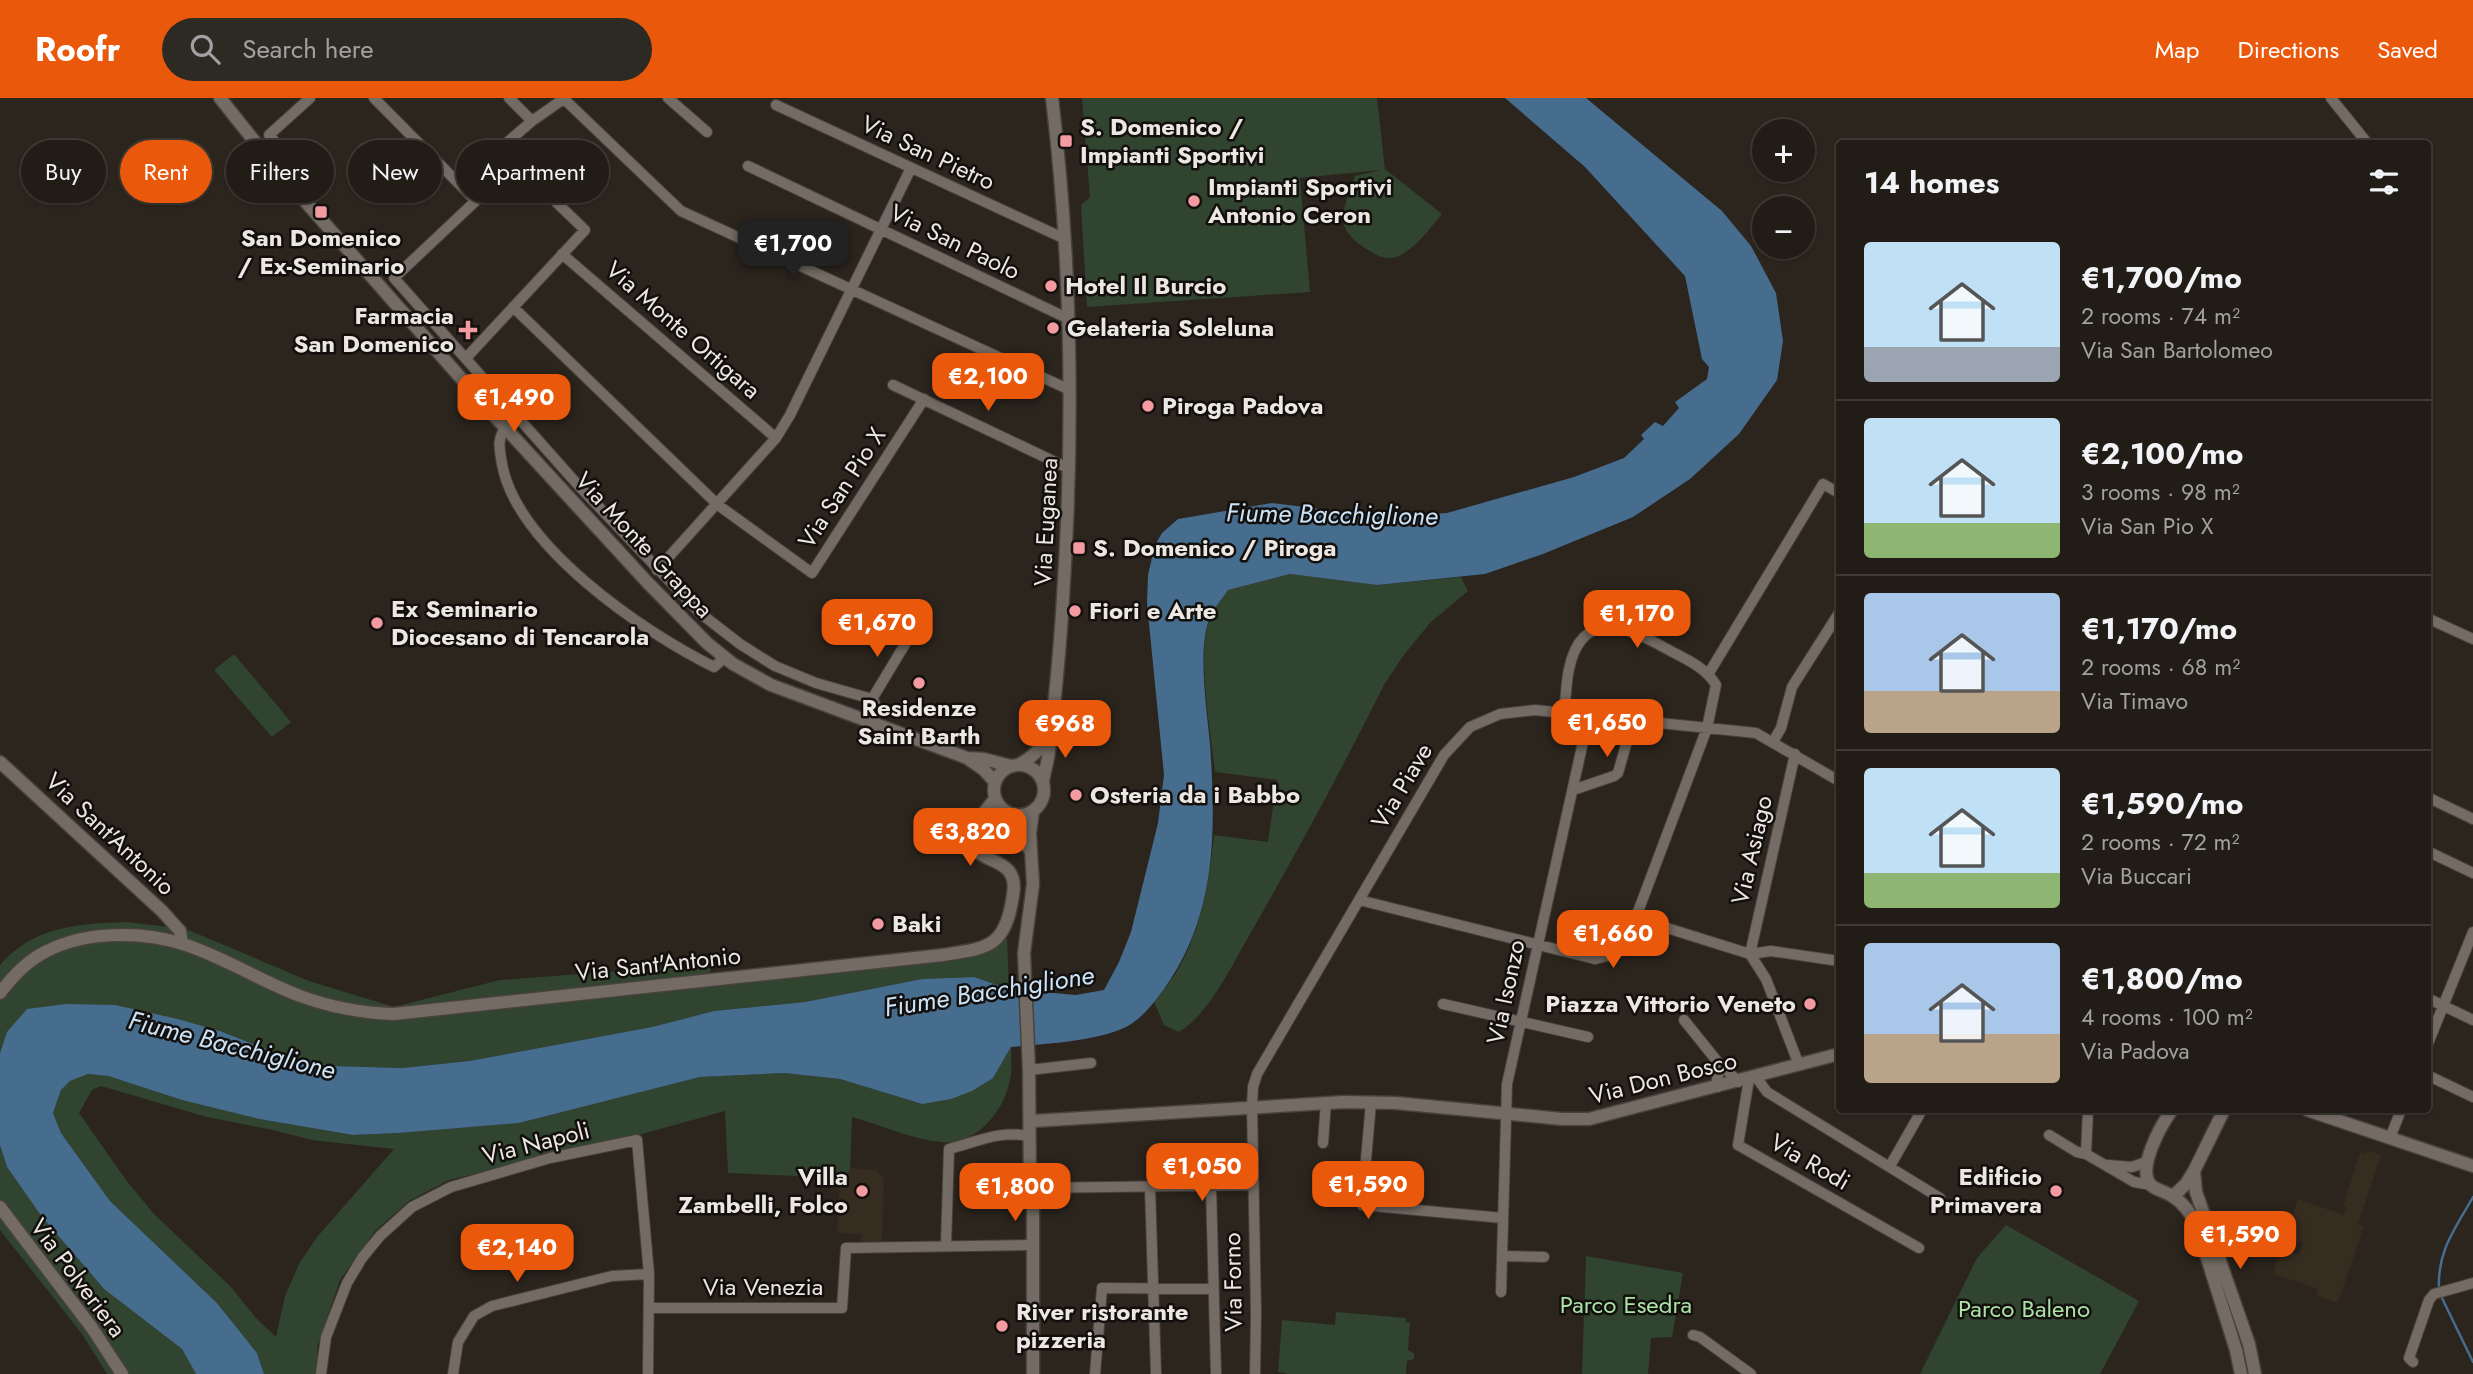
<!DOCTYPE html>
<html lang="en">
<head>
<meta charset="utf-8">
<style>
	body { margin:0; font-family:Jost,sans-serif; background:#2d2923; color:#f1f3f6; height:100vh; display:flex; flex-direction:column; font-size:26px; white-space:nowrap }
	* { box-sizing:border-box; margin:0 }
	p { font-size:23px; color:#a2a1a1 }
	.icon { flex:none; width:38px; height:38px; fill:none; stroke:currentColor; stroke-width:2; stroke-linecap:round; stroke-linejoin:round }
	.map { position:relative; flex:1; overflow:hidden }
	.details { position:absolute; left:1836px; top:42px; width:595px; height:973px; display:flex; flex-direction:column; background:#211c16; border-radius:7px; box-shadow:0 2px 5px #0004,0 0 0 2px #3e3a35 }
	.details>* { flex:none }
	.hud { position:absolute; left:21px; top:42px; width:665px; height:63px; display:flex; gap:14px }
	.fabs { position:absolute; left:1752px; top:21px; display:grid; gap:14px }
	.fabs a { display:grid; place-items:center; width:63px; height:63px; border-radius:50%; background:#211c16; box-shadow:0 2px 5px #0004,0 0 0 2px #3e3a35; font-size:35px }
	.price { position:absolute; translate:-50% -60px; padding:0 16px; border-radius:14px; background:#ea580c; color:#fff; font-size:23px; line-height:46px; filter:drop-shadow(0 2px 4px #0008) }
	.price::after { content:''; position:absolute; left:50%; top:42px; width:21px; height:16px; margin-left:-10px; background:inherit; clip-path:polygon(0 0,100% 0,50% 100%) }
	.price.current { background:#222; color:#fff }
	ul { padding:0; list-style:none }
	li { display:flex; align-items:center; gap:21px; height:175px; padding:0 28px }
	li+li { border-top:2px solid #3e3a35 }
	li span { display:grid; place-items:center; flex:none; width:196px; height:140px; border-radius:7px; color:#555 }
	li>.icon { margin-inline-start:auto }
	span .icon { width:84px; height:84px; fill:#fffc; stroke-width:1 }
	li b { font-size:30px }
	h2 { display:flex; justify-content:space-between; align-items:center; height:84px; padding:0 28px; font-size:30px }
	.chip { padding:0 24px; border-radius:32px; background:#211c16; box-shadow:0 2px 5px #0004,0 0 0 2px #3e3a35; font-size:24px; line-height:63px }
	.chip.current { background:#ea580c; color:#fff }
	header { display:flex; align-items:center; gap:42px; box-sizing:border-box; height:98px; padding:0 35px; background:#ea580c; color:#fff }
	header strong { font-size:33px }
	nav { display:flex; gap:38px; margin-inline-start:auto; font-size:24px }
	.search { width:490px; height:63px; background:#2d2923; display:flex; align-items:center; gap:18px; box-sizing:border-box; padding:0 24px; border-radius:38px; color:#a2a1a1; font-size:26px }
	.map>svg:first-child { display:block }
</style>
</head>
<body>
<header>
<strong>Roofr</strong>
<div class="search"><svg class="icon" aria-label="search" viewBox="0 0 24 24"><circle cx="10" cy="10" r="6"/><path d="M15 15l6 6"/></svg>Search here</div>
<nav><a>Map</a><a>Directions</a><a>Saved</a></nav>
</header>
<div class="map">
<svg width="2473" height="1276" viewBox="0 0 2473 1276">
	<rect width="100%" height="100%" fill="#2c251e"/>
	<path fill="#372c20" d="M2367 1052 2381 1057 2358 1126 2364 1128 2338 1205 2316 1197 2318 1191 2273 1176 2276 1168 2274 1167 2282 1151 2299 1157 2303 1144 2290 1139 2291 1136 2287 1134 2298 1101 2344 1117 2347 1109 2343 1108 2360 1054 2366 1056Z
		M850 1070 876 1072 884 1081 882 1143H862V1136L837 1135 840 1080 850 1073Z"/>
	<path fill="#30442f" fill-rule="evenodd" d="M1082 0H1377L1385 71 1442 116C1429 131 1417 149 1399 158 1390 162 1381 160 1373 155 1332 131 1341 118 1355 78L1381 72 1300 80 1310 194 1087 209 1081 107 1090 99Z
		M1290 476 1377 487 1461 479 1468 493 1430 525 1403 558 1384 587C1342 671 1297 754 1250 836 1232 867 1210 915 1179 934L1164 927 1154 904C1163 892 1173 881 1180 868 1202 827 1209 783 1214 737L1268 744 1277 682 1215 674C1211 636 1196 554 1210 520 1213 510 1222 501 1228 492Z
		M234 556 291 624 272 639 214 572Z
		M126 824 186 831 309 883 394 909 500 882 711 866 709 882 863 866 965 861 990 853 1007 840 1009 891 974 879 922 881 805 904 714 913 652 929 469 963 402 970 334 968 277 955 220 933 178 921 7 934 0 955V867C34 828 77 826 126 824Z
		M1011 949C1011 958 1012 967 1011 976 1007 1010 978 1048 941 1044 911 1041 881 1027 852 1019L850 1073 842 1080 728 1075 725 1013 635 1038 449 1082 409 1103 375 1133 340 1182 317 1249 320 1276H264L257 1255 217 1205 110 1103 61 1035 53 1015 61 992 70 983 88 976 108 978 182 1002 259 1021 353 1037 399 1035 519 1025 700 979 784 975 840 981 922 1006 993 980ZM101 988 207 1019 273 1032 312 1042 394 1051 317 1139 299 1166 285 1198 276 1239 256 1220 231 1189 155 1117 126 1082 79 1015 92 992Z
		M0 1047 7 1069 42 1119 104 1191 182 1251 196 1276H107L82 1236 0 1132Z
		M2006 1127 2139 1203 2100 1276H1920L1977 1160Z
		M1586 1158 1683 1175 1672 1239 1651 1240 1648 1276H1582Z
		M1336 1214 1406 1220V1224L1410 1225 1408 1252 1414 1256V1261L1407 1263 1406 1276H1288L1278 1274 1282 1222 1335 1227Z"/>
	<path fill="#466c8e" d="M1505 0H1586L1722 113 1751 148 1776 195 1783 243 1777 282 1739 336 1690 381 1633 419 1543 456 1485 476 1377 487 1290 476 1228 492C1222 501 1214 510 1210 519 1197 550 1207 612 1210 646 1216 733 1217 817 1164 891 1155 903 1144 918 1131 926 1105 943 1043 946 1011 949L993 980 972 993 951 1001 922 1006 840 981 784 975 700 979 519 1025 399 1035 353 1037 259 1021 182 1002 108 978 88 976 70 983 61 992 53 1015 61 1035 110 1103 217 1205 257 1255 264 1276H196L182 1251 104 1191 42 1119 7 1069 0 1047V955L7 934 27 911 66 906 115 907 178 921 220 933 277 955 334 968 402 970 469 963 652 929 714 913 805 904 922 881 974 879 1009 891 1076 897 1104 892 1119 864 1131 834 1158 725 1164 677 1147 505 1148 477 1155 447 1162 435 1178 421 1272 405 1385 419 1447 415 1574 379 1624 360 1644 341 1641 337 1655 324 1663 328 1679 310 1675 304 1707 281 1709 269 1702 261 1685 178 1585 69Z"/>
	<g fill="none" stroke-linecap="round" stroke-linejoin="round">
		<path stroke="#466c8e" stroke-width="2.5" d="M2439 1191C2437 1153 2455 1131 2473 1099
			M2441 1198 2473 1264"/>
		<defs>
			<path id="street" d="M374 0 475 102
				M509 0 532 23
				M668 0 707 34
				M2331 0 2368 46
				M564 1 681 113 1070 292
				M776 7 1063 140
				M516 65 394 180 578 387 700 515 740 546 775 568 816 585 872 601C879 609 875 616 871 626
				M748 68 1069 221
				M275 69 287 58 269 37 310 0
				M459 86 532 23 565 0
				M562 156 776 340
				M513 209 718 407 812 475 924 301
				M467 259 585 132 500 50
				M893 287 1070 371
				M506 330C496 340 500 353 502 366 517 448 643 534 714 569L724 560
				M657 472 776 340 790 317 911 70
				M2427 520 2473 541
				M1709 575 1823 386 1839 395
				M872 601 910 538
				M1773 644 1781 630 1792 589 1839 515
				M1795 656 1750 856 1766 881 1799 967
				M1573 692 1614 678 1618 675 1633 622
				M2427 699 2473 721
				M2427 753 2473 775
				M1359 802 1595 861 1615 856 1627 843 1707 630 1716 587C1705 568 1683 560 1665 550 1626 528 1582 510 1569 571 1566 585 1566 600 1564 614
				M1635 820 1750 856 1771 853 1839 863
				M2427 900 2473 922
				M1443 906 1588 939
				M1684 922 1721 968 1727 972 1738 984
				M2427 948 2473 834
				M1029 972 1091 965
				M2427 977 2473 999
				M1756 979 1767 994 1940 1100
				M1749 981 1738 1047 1919 1150
				M1718 989 1717 981 1721 968
				M1371 1005 1362 1107 1503 1120
				M2088 1012 2086 1056 2134 1084 2151 1087
				M2049 1037 2077 1054 2086 1056
				M2390 1040 2401 1012
				M1323 1045 1326 1004
				M2108 1067 2132 1069 2146 1064
				M1890 1068 1922 1012
				M1211 1089 1216 1276
				M1035 1090 1253 1087
				M1150 1090 1156 1276
				M946 1147 949 1051C977 1044 999 1032 1028 1038
				M1502 1158 1544 1159
				M1501 1194 1507 986 1589 617
				M650 1210H842L846 1150 1032 1147
				M1693 1237 1700 1239 1751 1276
				M2413 1264 2409 1260 2429 1202 2434 1196 2473 1185
				M321 1276 326 1239 347 1185 362 1160 380 1138 412 1109 451 1089 550 1060 637 1042 649 1176 648 1276
				M453 1276 458 1244 474 1218 492 1208 612 1178 649 1176
				M1095 1276 1102 1190 1213 1191
				M1255 1276 1256 1215 1252 1008 1253 989 1257 976 1444 657 1470 629 1500 616 1535 612 1756 635 1839 683"/>
			<path id="secondary" d="M220 0 275 69 489 312 647 484 707 545 733 566 771 587 967 660 983 671 995 684
				M967 660 984 661 1011 668
				M0 664 162 813 180 833 182 846
				M1018 667C1033 659 1041 651 1049 636
				M994 692a25 25 0 1 1 50 0a25 25 0 1 1-50 0Z
				M1043 684C1044 674 1048 664 1049 653 1055 602 1060 551 1063 500 1074 333 1072 166 1052 0
				M1008 715 1029 751
				M0 895C12 879 28 862 47 853 86 833 142 833 183 846 224 859 260 883 300 898 330 909 362 915 394 916L943 857C985 850 1004 851 1012 803 1014 793 1016 781 1008 772 996 759 976 762 971 742L975 726 995 701
				M2172 1012C2161 1027 2135 1073 2152 1088 2157 1092 2166 1094 2172 1098 2184 1105 2190 1115 2197 1128L2236 1252 2241 1276
				M2307 1012 2473 1068
				M1033 1023 1344 1004 1396 1005 1562 1021H1589L1839 956
				M2194 1073 2196 1094 2249 1246 2255 1276
				M2173 1098 2186 1086 2194 1073 2224 1012
				M1033 1099V1276
				M1032 1105 1030 1091 1029 972 1024 855 1033 786 1030 735 1033 713
				M0 1109 92 1230 122 1276"/>
		</defs>
		<use href="#street" stroke="#48423c" stroke-width="12"/>
		<use href="#secondary" stroke="#48423c" stroke-width="15"/>
		<use href="#street" stroke="#746c64" stroke-width="10"/>
		<use href="#secondary" stroke="#746c64" stroke-width="12"/>
	</g>
	<g fill="#f49aa1" stroke="#120f0c" stroke-width="2.5">
		<rect x="1059" y="36" width="14" height="14" rx="3.5"/>
		<circle cx="1194" cy="103" r="7"/>
		<rect x="314" y="107" width="14" height="14" rx="3.5"/>
		<circle cx="1051" cy="188" r="7"/>
		<circle cx="1053" cy="230" r="7"/>
		<path d="M464.5 221.5h7v7h7v7h-7v7h-7v-7h-7v-7h7z"/>
		<circle cx="1148" cy="308" r="7"/>
		<rect x="1072" y="443" width="14" height="14" rx="3.5"/>
		<circle cx="1075" cy="513" r="7"/>
		<circle cx="377" cy="525" r="7"/>
		<circle cx="919" cy="585" r="7"/>
		<circle cx="1076" cy="697" r="7"/>
		<circle cx="878" cy="826" r="7"/>
		<circle cx="1810" cy="906" r="7"/>
		<circle cx="862" cy="1093" r="7"/>
		<circle cx="2056" cy="1093" r="7"/>
		<circle cx="1002" cy="1228" r="7"/>
	</g>
	<g text-anchor="middle" stroke-width="5" stroke-linejoin="round" paint-order="stroke">
		<g font-size="24" font-weight="bold" fill="#ece7e2" stroke="#120f0c" text-anchor="start">
			<text x="1080" y="37">S. Domenico /<tspan x="1080" dy="28">Impianti Sportivi</tspan></text>
			<text x="1208" y="97">Impianti Sportivi<tspan x="1208" dy="28">Antonio Ceron</tspan></text>
			<text x="321" y="148" text-anchor="middle">San Domenico<tspan x="321" dy="28">/ Ex-Seminario</tspan></text>
			<text x="1065" y="196">Hotel Il Burcio</text>
			<text x="454" y="226" text-anchor="end">Farmacia<tspan x="454" dy="28">San Domenico</tspan></text>
			<text x="1067" y="238">Gelateria Soleluna</text>
			<text x="1162" y="316">Piroga Padova</text>
			<text x="1093" y="458">S. Domenico / Piroga</text>
			<text x="391" y="519">Ex Seminario<tspan x="391" dy="28">Diocesano di Tencarola</tspan></text>
			<text x="1089" y="521">Fiori e Arte</text>
			<text x="919" y="618" text-anchor="middle">Residenze<tspan x="919" dy="28">Saint Barth</tspan></text>
			<text x="1090" y="705">Osteria da i Babbo</text>
			<text x="892" y="834">Baki</text>
			<text x="1796" y="914" text-anchor="end">Piazza Vittorio Veneto</text>
			<text x="848" y="1087" text-anchor="end">Villa<tspan x="848" dy="28">Zambelli, Folco</tspan></text>
			<text x="2042" y="1087" text-anchor="end">Edificio<tspan x="2042" dy="28">Primavera</tspan></text>
			<text x="1016" y="1222">River ristorante<tspan x="1016" dy="28">pizzeria</tspan></text>
		</g>
		<g font-size="24" fill="#ece7e2" stroke="#120f0c">
			<text transform="translate(928 55) rotate(25)" y="8">Via San Pietro</text>
			<text transform="translate(955 144) rotate(26)" y="8">Via San Paolo</text>
			<text transform="translate(683 232) rotate(41)" y="8">Via Monte Ortigara</text>
			<text transform="translate(842 390) rotate(-57)" y="8">Via San Pio X</text>
			<text transform="translate(1046 424) rotate(-87)" y="8">Via Euganea</text>
			<text transform="translate(644 447) rotate(47)" y="8">Via Monte Grappa</text>
			<text transform="translate(1402 688) rotate(-59)" y="8">Via Piave</text>
			<text transform="translate(110 736) rotate(43)" y="8">Via Sant'Antonio</text>
			<text transform="translate(1752 752) rotate(-77)" y="8">Via Asiago</text>
			<text transform="translate(658 866) rotate(-6)" y="8">Via Sant'Antonio</text>
			<text transform="translate(1506 894) rotate(-78)" y="8">Via Isonzo</text>
			<text transform="translate(1663 980) rotate(-14)" y="8">Via Don Bosco</text>
			<text transform="translate(536 1045) rotate(-14)" y="8">Via Napoli</text>
			<text transform="translate(1810 1064) rotate(30)" y="8">Via Rodi</text>
			<text transform="translate(78 1180) rotate(53)" y="8">Via Polveriera</text>
			<text transform="translate(1233 1184) rotate(-91)" y="8">Via Forno</text>
			<text x="763" y="1197">Via Venezia</text>
		</g>
		<g font-size="24" fill="#abe2a6" stroke="#120f0c">
			<text x="1626" y="1215">Parco Esedra</text>
			<text x="2024" y="1219">Parco Baleno</text>
		</g>
		<g font-size="26" font-style="italic" fill="#cbe3f9" stroke="#120f0c">
			<text transform="translate(1332 416) rotate(1)" y="9">Fiume Bacchiglione</text>
			<text transform="translate(989 893) rotate(-9)" y="9">Fiume Bacchiglione</text>
			<text transform="translate(232 947) rotate(14)" y="9">Fiume Bacchiglione</text>
		</g>
	</g>
</svg>
<div class="fabs">
<a>+</a>
<a>−</a>
</div>
<b class="price current" style="left:793px;top:182px">€1,700</b>
<b class="price" style="left:988px;top:315px">€2,100</b>
<b class="price" style="left:514px;top:336px">€1,490</b>
<b class="price" style="left:1637px;top:552px">€1,170</b>
<b class="price" style="left:877px;top:561px">€1,670</b>
<b class="price" style="left:1607px;top:661px">€1,650</b>
<b class="price" style="left:1065px;top:662px">€968</b>
<b class="price" style="left:970px;top:770px">€3,820</b>
<b class="price" style="left:1613px;top:872px">€1,660</b>
<b class="price" style="left:1202px;top:1105px">€1,050</b>
<b class="price" style="left:1368px;top:1123px">€1,590</b>
<b class="price" style="left:1015px;top:1125px">€1,800</b>
<b class="price" style="left:2240px;top:1173px">€1,590</b>
<b class="price" style="left:517px;top:1186px">€2,140</b>
<div class="hud">
<a class="chip">Buy</a>
<a class="chip current">Rent</a>
<a class="chip">Filters</a>
<a class="chip">New</a>
<a class="chip">Apartment</a>
</div>
<section class="details">
<h2>14 homes<svg class="icon" aria-label="filters" viewBox="0 0 24 24"><path d="M4 7h16M4 17h16"/><circle cx="9" cy="7" r="2"/><circle cx="15" cy="17" r="2"/></svg></h2>
<ul>
<li><span style="background:linear-gradient(#bfe0f5 75%,#9aa5b1 0)"><svg class="icon" aria-label="home" viewBox="0 0 24 24"><path d="M3 11l9-7 9 7M6 9v11h12V9"/></svg></span><div><b>€1,700/mo</b><p>2 rooms · 74 m²</p><p>Via San Bartolomeo</p></div></li>
<li><span style="background:linear-gradient(#bfe0f5 75%,#8fb573 0)"><svg class="icon" aria-label="home" viewBox="0 0 24 24"><path d="M3 11l9-7 9 7M6 9v11h12V9"/></svg></span><div><b>€2,100/mo</b><p>3 rooms · 98 m²</p><p>Via San Pio X</p></div></li>
<li><span style="background:linear-gradient(#a9c7e8 70%,#b9a48a 0)"><svg class="icon" aria-label="home" viewBox="0 0 24 24"><path d="M3 11l9-7 9 7M6 9v11h12V9"/></svg></span><div><b>€1,170/mo</b><p>2 rooms · 68 m²</p><p>Via Timavo</p></div></li>
<li><span style="background:linear-gradient(#bfe0f5 75%,#8fb573 0)"><svg class="icon" aria-label="home" viewBox="0 0 24 24"><path d="M3 11l9-7 9 7M6 9v11h12V9"/></svg></span><div><b>€1,590/mo</b><p>2 rooms · 72 m²</p><p>Via Buccari</p></div></li>
<li><span style="background:linear-gradient(#a9c7e8 65%,#b9a48a 0)"><svg class="icon" aria-label="home" viewBox="0 0 24 24"><path d="M3 11l9-7 9 7M6 9v11h12V9"/></svg></span><div><b>€1,800/mo</b><p>4 rooms · 100 m²</p><p>Via Padova</p></div></li>
</ul>
</section>
</div>
</body>
</html>
